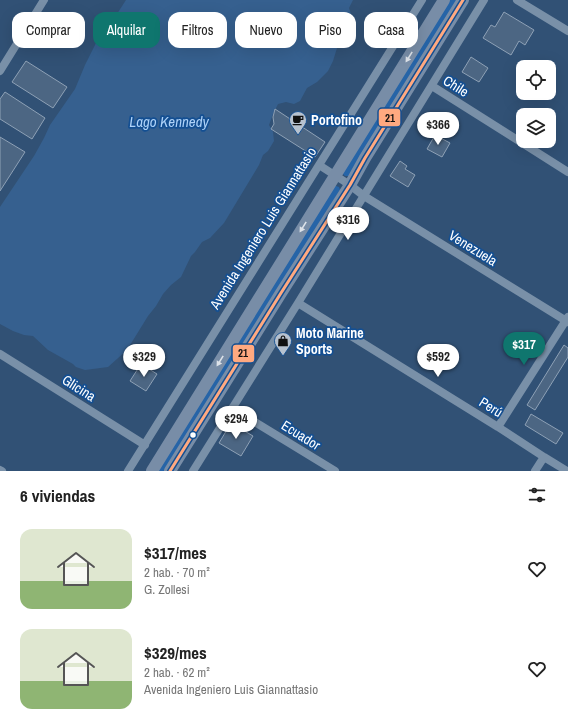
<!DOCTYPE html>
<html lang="es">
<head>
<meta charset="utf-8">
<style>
	body { margin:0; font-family:"Archivo Narrow",sans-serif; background:#f2f2f2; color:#222; height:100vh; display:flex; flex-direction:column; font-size:15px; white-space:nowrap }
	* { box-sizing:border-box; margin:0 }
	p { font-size:13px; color:#767676 }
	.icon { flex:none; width:22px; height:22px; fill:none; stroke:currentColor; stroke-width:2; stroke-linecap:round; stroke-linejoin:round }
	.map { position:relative; height:471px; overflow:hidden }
	.drawer { display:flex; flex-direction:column; background:#fff; flex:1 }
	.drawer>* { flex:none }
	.banner { position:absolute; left:12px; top:12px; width:544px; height:36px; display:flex; gap:8px }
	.tools { position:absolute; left:516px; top:60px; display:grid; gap:8px }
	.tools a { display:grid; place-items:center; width:40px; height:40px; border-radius:8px; background:#fff; box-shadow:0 4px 16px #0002; font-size:20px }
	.price { position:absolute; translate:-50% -34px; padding:0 9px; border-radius:14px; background:#fff; color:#222; font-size:13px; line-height:26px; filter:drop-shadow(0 1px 2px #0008) }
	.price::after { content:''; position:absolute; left:50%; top:24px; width:12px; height:9px; margin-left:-6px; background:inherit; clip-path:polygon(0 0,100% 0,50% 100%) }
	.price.selected { background:#0f766e; color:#fff }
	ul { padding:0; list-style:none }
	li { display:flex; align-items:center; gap:12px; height:100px; padding:0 20px }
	li span { display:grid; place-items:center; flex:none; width:112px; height:80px; border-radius:12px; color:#555 }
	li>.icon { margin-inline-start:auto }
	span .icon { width:48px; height:48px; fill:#fffc; stroke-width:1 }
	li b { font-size:17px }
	h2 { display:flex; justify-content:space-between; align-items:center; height:48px; padding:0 20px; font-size:17px }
	.pill { padding:0 14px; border-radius:12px; background:#fff; box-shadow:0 4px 16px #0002; font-size:14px; line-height:36px }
	.pill.selected { background:#0f766e; color:#fff }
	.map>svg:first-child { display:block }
</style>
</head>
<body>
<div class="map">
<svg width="568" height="471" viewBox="0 0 568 471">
	<rect width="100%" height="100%" fill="#315175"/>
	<path fill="#2664a7" d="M450 0H459L349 176H345L343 174V171Z
		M333 186H336L339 187 340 190 165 471H157Z"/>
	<path fill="#36608f" d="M126 0H353L349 8 352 17 350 22 337 48 333 61 328 71 317 82 307 88 300 101 294 104 286 102 278 104 273 114 269 125 273 132 274 141 268 151 263 155 259 165 224 223 210 238 202 242 195 252 191 256 181 277 171 285 163 294 156 306 148 316 127 350 108 367 85 370 76 367 73 364 48 350 33 336 24 335 13 331 0 324V207L34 156 44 138 50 125 75 89 85 65 96 43 106 31Z"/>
	<path fill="#4c6683" stroke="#8ea1b6" d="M504 12 534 30 525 45 519 41 511 55 483 38 491 25 495 27Z
		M471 57 488 68 479 82 462 72Z
		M26 61 67 87 53 108 12 82Z
		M5 92 45 118 32 139 0 119V99Z
		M275 109 325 142 315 157 271 129 274 124 273 117Z
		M435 135 450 143 442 157 427 149Z
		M0 137 25 152 0 191Z
		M400 161 407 166 405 169 415 175 408 187 390 176Z
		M564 345 568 348V357L535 410 527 405Z
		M141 364 157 374 146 391 130 381Z
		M531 414 563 433 556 444 525 425Z
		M231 423 253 436 241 456 219 443Z"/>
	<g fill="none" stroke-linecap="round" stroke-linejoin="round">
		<path stroke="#7990a8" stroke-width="8" d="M517 0 568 31
			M0 71 44 0
			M432 86 568 172
			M319 165 350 185 364 196 568 322
			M298 303 498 427 544 457 567 471
			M0 354 145 445
			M232 408 335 471
			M498 427 568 317
			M0 470 2 471
			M128 471 422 0
			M193 471 298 303 484 0
			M535 471 544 457"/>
		<path stroke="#788da7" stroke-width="12" d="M152 471 444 0
			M170 471 281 293 350 185 365 158 463 0"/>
		<defs>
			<path id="bus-1" d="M170 471 281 293 350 185 365 158 463 0"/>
		</defs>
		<use href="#bus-1" stroke="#144f92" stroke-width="6"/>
		<use href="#bus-1" stroke="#ffa980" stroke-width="3"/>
	</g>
	<defs><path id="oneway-solid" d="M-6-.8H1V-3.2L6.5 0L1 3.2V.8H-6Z"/></defs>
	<g fill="#dde2e9">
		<use href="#oneway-solid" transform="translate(409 57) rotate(122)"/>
		<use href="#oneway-solid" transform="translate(303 227) rotate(122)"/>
		<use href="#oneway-solid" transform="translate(220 361) rotate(122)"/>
	</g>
	<defs>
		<symbol id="cafe-pin" viewBox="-11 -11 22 30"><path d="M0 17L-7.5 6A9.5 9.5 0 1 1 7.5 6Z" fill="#b7c2cf" stroke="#144f92"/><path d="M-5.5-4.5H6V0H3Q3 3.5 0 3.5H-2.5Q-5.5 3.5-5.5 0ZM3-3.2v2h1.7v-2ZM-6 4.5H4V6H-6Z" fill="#111"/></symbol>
		<symbol id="shop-pin" viewBox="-11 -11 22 30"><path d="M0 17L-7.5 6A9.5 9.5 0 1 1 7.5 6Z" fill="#b7c2cf" stroke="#144f92"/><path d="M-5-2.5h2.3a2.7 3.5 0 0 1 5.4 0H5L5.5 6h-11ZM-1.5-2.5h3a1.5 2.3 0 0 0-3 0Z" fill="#111"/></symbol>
	</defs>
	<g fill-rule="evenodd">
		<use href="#cafe-pin" x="288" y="110" width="20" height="27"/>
		<use href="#shop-pin" x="273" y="331" width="20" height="27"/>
	</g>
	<circle fill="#fff" stroke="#144f92" stroke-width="1.5" cx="193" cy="435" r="3.5"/>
	<g text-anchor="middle" stroke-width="3.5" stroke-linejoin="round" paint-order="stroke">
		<g font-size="14" fill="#fff" stroke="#144f92">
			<text transform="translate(456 86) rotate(32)" y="5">Chile</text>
			<text transform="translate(263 228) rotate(-58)" y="5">Avenida Ingeniero Luis Giannattasio</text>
			<text transform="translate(473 248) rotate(32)" y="5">Venezuela</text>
			<text transform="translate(79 388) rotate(32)" y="5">Glicina</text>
			<text transform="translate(491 407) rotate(32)" y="5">Perú</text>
			<text transform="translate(301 435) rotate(32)" y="5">Ecuador</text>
		</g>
		<g font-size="14" font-weight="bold" fill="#fff" stroke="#144f92" text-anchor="start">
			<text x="311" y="125">Portofino</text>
			<text x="296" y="338">Moto Marine<tspan x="296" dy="16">Sports</tspan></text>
		</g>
		<g font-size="15" font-style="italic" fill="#aed2f8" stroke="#144f92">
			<text x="169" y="127">Lago Kennedy</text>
		</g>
	</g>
	<g stroke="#144f92" stroke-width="1.5">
		<rect x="378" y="108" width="23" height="19" rx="4" fill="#ffa980"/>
		<rect x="232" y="344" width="23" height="19" rx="4" fill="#ffa980"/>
	</g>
	<g font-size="11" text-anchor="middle" font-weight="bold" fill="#111">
		<text x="390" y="122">21</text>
		<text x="243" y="357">21</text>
	</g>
</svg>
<div class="tools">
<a><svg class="icon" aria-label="locate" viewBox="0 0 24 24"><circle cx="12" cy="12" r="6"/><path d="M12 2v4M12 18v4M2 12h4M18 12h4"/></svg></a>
<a><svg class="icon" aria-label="layers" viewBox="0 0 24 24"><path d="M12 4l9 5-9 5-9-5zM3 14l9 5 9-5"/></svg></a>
</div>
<b class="price" style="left:438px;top:146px">$366</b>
<b class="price" style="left:348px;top:241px">$316</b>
<b class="price selected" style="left:524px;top:366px">$317</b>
<b class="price" style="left:144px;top:378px">$329</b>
<b class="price" style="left:438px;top:378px">$592</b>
<b class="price" style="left:236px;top:440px">$294</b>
<div class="banner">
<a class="pill">Comprar</a>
<a class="pill selected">Alquilar</a>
<a class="pill">Filtros</a>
<a class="pill">Nuevo</a>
<a class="pill">Piso</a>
<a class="pill">Casa</a>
</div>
</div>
<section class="drawer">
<h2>6 viviendas<svg class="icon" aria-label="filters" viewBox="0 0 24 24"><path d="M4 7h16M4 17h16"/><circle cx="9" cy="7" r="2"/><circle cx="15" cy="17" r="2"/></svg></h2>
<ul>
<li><span style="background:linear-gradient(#dfe7d0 65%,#8fb573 0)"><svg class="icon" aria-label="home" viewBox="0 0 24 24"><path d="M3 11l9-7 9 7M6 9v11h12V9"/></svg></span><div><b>$317/mes</b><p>2 hab. · 70 m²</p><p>G. Zollesi</p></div><svg class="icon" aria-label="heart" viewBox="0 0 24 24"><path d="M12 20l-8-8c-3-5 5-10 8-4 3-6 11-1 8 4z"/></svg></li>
<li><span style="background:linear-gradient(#dfe7d0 65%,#8fb573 0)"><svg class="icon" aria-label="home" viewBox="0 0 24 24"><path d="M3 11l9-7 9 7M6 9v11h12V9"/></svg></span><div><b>$329/mes</b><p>2 hab. · 62 m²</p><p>Avenida Ingeniero Luis Giannattasio</p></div><svg class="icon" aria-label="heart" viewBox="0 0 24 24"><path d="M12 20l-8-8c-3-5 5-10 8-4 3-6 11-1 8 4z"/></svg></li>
</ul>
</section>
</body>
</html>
